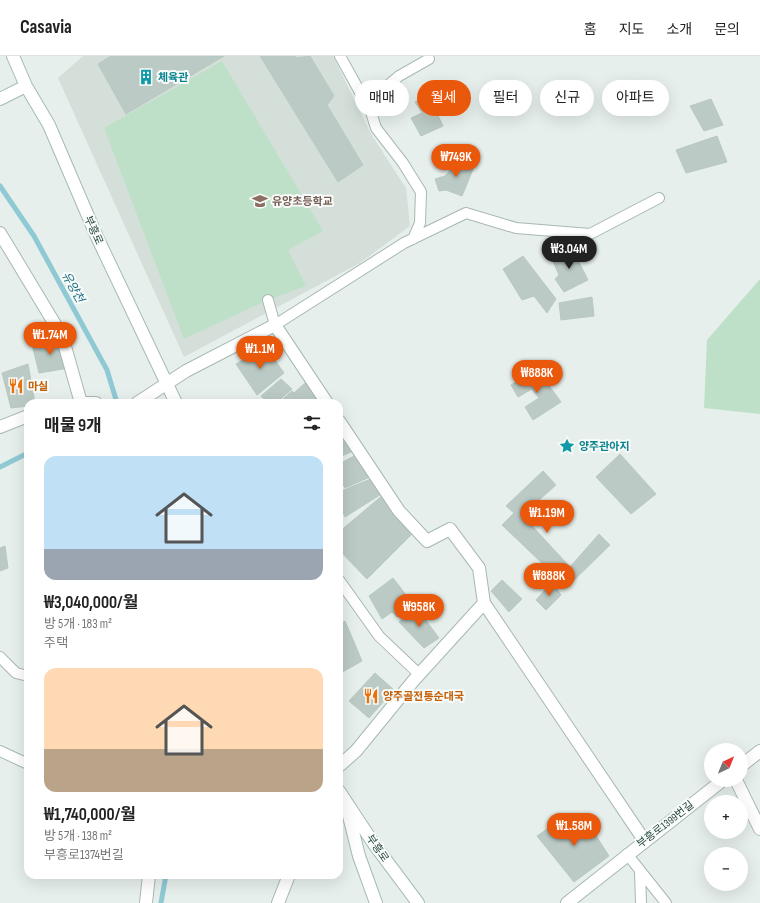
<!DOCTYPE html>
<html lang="ko">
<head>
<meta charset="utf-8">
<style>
	body { margin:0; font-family:"Sofia Sans Condensed","Noto Sans KR",sans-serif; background:#f2f2f2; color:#222; height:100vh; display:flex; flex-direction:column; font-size:15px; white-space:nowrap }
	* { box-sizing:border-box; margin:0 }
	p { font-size:13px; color:#767676 }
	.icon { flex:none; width:22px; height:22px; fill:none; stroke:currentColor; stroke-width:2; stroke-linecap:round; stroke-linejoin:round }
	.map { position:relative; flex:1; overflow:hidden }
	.side { position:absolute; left:24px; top:343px; width:319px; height:480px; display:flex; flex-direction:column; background:#fff; border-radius:12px; box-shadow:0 4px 16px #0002 }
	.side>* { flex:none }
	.guide { position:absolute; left:355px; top:24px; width:345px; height:36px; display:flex; gap:8px }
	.needle { width:26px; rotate:43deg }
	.fabs { position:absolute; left:704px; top:687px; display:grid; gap:8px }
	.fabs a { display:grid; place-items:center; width:44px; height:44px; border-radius:50%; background:#fff; box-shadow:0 4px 16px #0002; font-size:20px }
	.price { position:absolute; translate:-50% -34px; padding:0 9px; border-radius:14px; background:#ea580c; color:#fff; font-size:13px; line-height:26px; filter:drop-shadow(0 1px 2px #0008) }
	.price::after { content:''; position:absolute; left:50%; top:24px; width:12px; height:9px; margin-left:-6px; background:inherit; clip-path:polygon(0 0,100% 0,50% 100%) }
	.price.on { background:#222; color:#fff }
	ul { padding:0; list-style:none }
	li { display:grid; align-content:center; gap:8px; height:212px; padding:0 20px }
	li span { display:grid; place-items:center; height:124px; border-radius:12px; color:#555 }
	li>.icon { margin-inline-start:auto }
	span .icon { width:72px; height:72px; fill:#fffc; stroke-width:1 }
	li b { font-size:17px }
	h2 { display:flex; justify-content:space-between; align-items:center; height:48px; padding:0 20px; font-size:17px }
	.tag { padding:0 14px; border-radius:18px; background:#fff; box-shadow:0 4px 16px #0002; font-size:14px; line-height:36px }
	.tag.on { background:#ea580c; color:#fff }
	header { display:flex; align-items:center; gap:24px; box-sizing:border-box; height:56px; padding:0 20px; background:#fff; border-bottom:1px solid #e0e0e0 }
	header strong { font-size:19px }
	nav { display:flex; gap:22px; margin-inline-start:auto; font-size:14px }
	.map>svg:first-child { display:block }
</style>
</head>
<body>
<header>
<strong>Casavia</strong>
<nav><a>홈</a><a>지도</a><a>소개</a><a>문의</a></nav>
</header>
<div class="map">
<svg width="760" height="847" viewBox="0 0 760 847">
	<rect width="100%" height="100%" fill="#e6efeb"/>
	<path fill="#d4dfda" d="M83 0H333L371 78 406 132 410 170 360 207 184 301 58 22Z"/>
	<path fill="#bfe0c8" d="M222 5 323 175 288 194 306 230 268 244 184 283 104 72Z
		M760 223V358L704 352 707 284Z"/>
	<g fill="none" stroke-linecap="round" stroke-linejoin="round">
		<path stroke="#8ec9d4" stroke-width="5" d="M0 130 34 180 107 314 117 347
			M0 411 26 398
			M161 847 166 819"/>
	</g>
	<path fill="#bbcac4" stroke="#b8c9c2" d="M111 0H224L126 58 98 8Z
		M260 0H295L296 2 310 0 334 40 327 49 363 109 338 126Z
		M428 38 443 70 421 80 411 62 422 57 415 46Z
		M711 43 723 69 704 75 690 50Z
		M717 80 727 106 686 117 676 94Z
		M462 101 474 111 462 140 446 134 439 135 435 123 445 120Z
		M571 190 588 224 564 236 555 223 559 219 552 203Z
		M523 200 556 243 547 257 534 240 522 244 503 213Z
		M592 241 594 260 561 264 559 247Z
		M58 282 69 312 39 317 32 288Z
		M265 290 284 317 257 339 236 308Z
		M28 308 35 347H28V350L11 352 2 317Z
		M537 313 561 346 533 364 525 351 539 342 532 333 518 341 511 329Z
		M281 323 292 333 276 347H268L261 340Z
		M306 326 318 340 315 344 318 347H279L292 335 294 337Z
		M292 335 303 347H279Z
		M339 369 356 394 339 401Z
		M620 398 656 438 631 458 596 421Z
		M356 399 370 421 345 432 339 421V408Z
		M543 415 556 429 522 459 570 511 599 478 610 489 567 531 502 469 514 457 506 450Z
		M373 422 383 437 345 461 339 448V436Z
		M384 438 413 477 367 523 339 494V476Z
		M5 490 8 512 0 515V492Z
		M393 522 413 548 397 561 392 556 382 563 369 540Z
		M502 524 522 543 509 556 491 535Z
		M552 526 561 539 546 554 536 544Z
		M416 551 439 582 424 592 399 566Z
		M345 565 362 605 339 618V569Z
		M375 617 394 634 369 662 349 645Z
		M582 758 609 800 574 826 537 780 556 767 560 771Z"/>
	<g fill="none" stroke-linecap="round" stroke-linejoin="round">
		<defs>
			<path id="lane" d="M340 0 371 56 376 72 403 107 421 136 420 167 413 183
				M371 56 374 41 399 20 429 3
				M268 244 275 269 404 187 466 157 516 172 590 178 659 142
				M339 524 379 580 419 618
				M0 601 16 617 28 620
				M0 695 28 708
				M627 798 666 847
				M640 815 641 847"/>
			<path id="street" d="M0 177 62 280 81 347
				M78 347H96
				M137 347 186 315 275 269 327 347
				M339 365 399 455 427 485 450 473 479 512 484 547 644 784
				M0 371 28 360
				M339 710 356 695 414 624 484 547
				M741 710 760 695
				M736 724 760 773
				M146 847 149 819
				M278 847 289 819
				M567 847 723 724"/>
			<path id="secondary" d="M13 0 26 30 49 69 97 181 176 347
				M0 43 26 30
				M339 735 374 788 418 847
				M347 752 359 800 376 847"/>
		</defs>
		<use href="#lane" stroke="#a8b8b2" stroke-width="12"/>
		<use href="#street" stroke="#a8b8b2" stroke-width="14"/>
		<use href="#secondary" stroke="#a4bbb3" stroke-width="14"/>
		<use href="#lane" stroke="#fff" stroke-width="10"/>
		<use href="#street" stroke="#fff" stroke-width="12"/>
		<use href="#secondary" stroke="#fff" stroke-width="12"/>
	</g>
	<defs>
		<symbol id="building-bare" viewBox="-9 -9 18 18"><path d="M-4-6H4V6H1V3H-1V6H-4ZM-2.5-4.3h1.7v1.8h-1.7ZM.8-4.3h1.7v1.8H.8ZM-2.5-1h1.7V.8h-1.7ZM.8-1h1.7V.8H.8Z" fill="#0f9aa8" stroke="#f7fbf9" stroke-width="2.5" paint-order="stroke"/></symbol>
		<symbol id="school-bare" viewBox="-9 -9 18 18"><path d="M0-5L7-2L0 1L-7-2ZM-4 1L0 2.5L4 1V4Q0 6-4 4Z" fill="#8d6e63" stroke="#f7fbf9" stroke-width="2.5" paint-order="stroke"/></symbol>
		<symbol id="restaurant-bare" viewBox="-9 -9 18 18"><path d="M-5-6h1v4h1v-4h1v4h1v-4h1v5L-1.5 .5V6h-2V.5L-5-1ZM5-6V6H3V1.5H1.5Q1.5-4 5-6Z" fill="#e8710a" stroke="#f7fbf9" stroke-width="2.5" paint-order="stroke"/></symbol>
		<symbol id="sight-bare" viewBox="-9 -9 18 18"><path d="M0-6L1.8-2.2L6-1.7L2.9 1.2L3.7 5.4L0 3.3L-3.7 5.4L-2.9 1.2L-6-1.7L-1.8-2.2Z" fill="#0f9aa8" stroke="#f7fbf9" stroke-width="2.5" paint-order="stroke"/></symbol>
	</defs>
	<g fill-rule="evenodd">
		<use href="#building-bare" x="135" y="10" width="22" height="22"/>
		<use href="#school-bare" x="249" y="134" width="22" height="22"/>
		<use href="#restaurant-bare" x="5" y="319" width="22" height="22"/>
		<use href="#sight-bare" x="556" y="379" width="22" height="22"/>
		<use href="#restaurant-bare" x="360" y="629" width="22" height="22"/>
	</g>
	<g text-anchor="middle" stroke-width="4" stroke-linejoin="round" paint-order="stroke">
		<g font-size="11" font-weight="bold" fill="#0d838f" stroke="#f7fbf9" text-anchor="start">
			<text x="158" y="25">체육관</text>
			<text x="579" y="394">양주관아지</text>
		</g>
		<g font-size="11" font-weight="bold" fill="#785e54" stroke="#f7fbf9" text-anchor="start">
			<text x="272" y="149">유양초등학교</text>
		</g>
		<g font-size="11" fill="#24423a" stroke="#f7fbf9">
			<text transform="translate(94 174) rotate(66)" y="4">부흥로</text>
			<text transform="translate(665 768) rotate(-38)" y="4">부흥로1399번길</text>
			<text transform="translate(378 792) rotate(55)" y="4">부흥로</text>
		</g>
		<g font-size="11" font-weight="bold" fill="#c56008" stroke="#f7fbf9" text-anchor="start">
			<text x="28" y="334">마실</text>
			<text x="383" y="644">양주골전통순대국</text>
		</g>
		<g font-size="12" font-style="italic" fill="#1c6f80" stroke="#f7fbf9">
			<text transform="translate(73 231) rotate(61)" y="4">유양천</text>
		</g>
	</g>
</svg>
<div class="fabs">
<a><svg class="needle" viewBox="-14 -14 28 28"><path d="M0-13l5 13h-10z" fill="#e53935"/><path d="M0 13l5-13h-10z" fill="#767676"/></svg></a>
<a>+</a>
<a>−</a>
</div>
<b class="price" style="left:456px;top:122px">₩749K</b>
<b class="price on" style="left:569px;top:214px">₩3.04M</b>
<b class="price" style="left:50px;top:300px">₩1.74M</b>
<b class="price" style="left:260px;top:314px">₩1.1M</b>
<b class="price" style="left:537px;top:338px">₩888K</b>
<b class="price" style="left:547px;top:478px">₩1.19M</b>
<b class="price" style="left:549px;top:541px">₩888K</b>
<b class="price" style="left:419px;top:572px">₩958K</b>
<b class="price" style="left:574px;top:791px">₩1.58M</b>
<div class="guide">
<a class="tag">매매</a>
<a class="tag on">월세</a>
<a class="tag">필터</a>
<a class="tag">신규</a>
<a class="tag">아파트</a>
</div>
<section class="side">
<h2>매물 9개<svg class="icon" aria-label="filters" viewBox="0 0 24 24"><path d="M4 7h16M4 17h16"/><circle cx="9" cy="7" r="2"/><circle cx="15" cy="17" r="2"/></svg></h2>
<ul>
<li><span style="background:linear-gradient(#bfe0f5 75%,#9aa5b1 0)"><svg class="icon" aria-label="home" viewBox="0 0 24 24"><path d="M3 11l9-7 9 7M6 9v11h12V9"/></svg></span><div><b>₩3,040,000/월</b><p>방 5개 · 183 m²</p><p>주택</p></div></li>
<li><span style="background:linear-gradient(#ffd9b3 65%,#b9a48a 0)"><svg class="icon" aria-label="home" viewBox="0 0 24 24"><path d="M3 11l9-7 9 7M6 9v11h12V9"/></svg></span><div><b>₩1,740,000/월</b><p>방 5개 · 138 m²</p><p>부흥로1374번길</p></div></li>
</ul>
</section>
</div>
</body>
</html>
